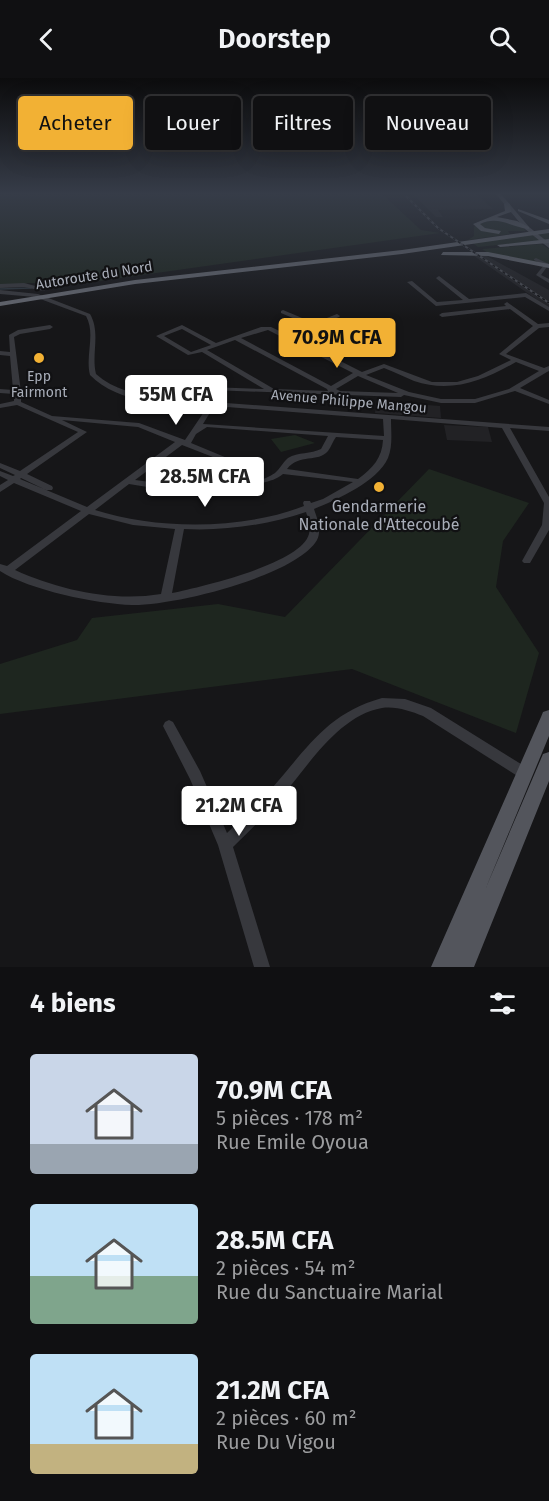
<!DOCTYPE html>
<html lang="fr">
<head>
<meta charset="utf-8">
<style>
	body { margin:0; font-family:"Fira Sans",sans-serif; background:#1e1e20; color:#f1f3f6; height:100vh; display:flex; flex-direction:column; font-size:22px; white-space:nowrap }
	* { box-sizing:border-box; margin:0 }
	p { font-size:20px; color:#9c9d9f }
	.icon { flex:none; width:33px; height:33px; fill:none; stroke:currentColor; stroke-width:2; stroke-linecap:round; stroke-linejoin:round }
	.map { position:relative; height:889px; overflow:hidden }
	.details { display:flex; flex-direction:column; background:#101012; flex:1 }
	.details>* { flex:none }
	.top-card { position:absolute; left:18px; top:18px; width:513px; height:54px; display:flex; gap:12px }
	.price { position:absolute; translate:-50% -51px; padding:0 14px; border-radius:6px; background:#fff; color:#222; font-size:20px; line-height:39px; filter:drop-shadow(0 2px 3px #0008) }
	.price::after { content:''; position:absolute; left:50%; top:36px; width:18px; height:14px; margin-left:-9px; background:inherit; clip-path:polygon(0 0,100% 0,50% 100%) }
	.price.on { background:#f2b134; color:#111 }
	ul { padding:0; list-style:none }
	li { display:flex; align-items:center; gap:18px; height:150px; padding:0 30px }
	li span { display:grid; place-items:center; flex:none; width:168px; height:120px; border-radius:6px; color:#555 }
	li>.icon { margin-inline-start:auto }
	span .icon { width:72px; height:72px; fill:#fffc; stroke-width:1 }
	li b { font-size:26px }
	h2 { display:flex; justify-content:space-between; align-items:center; height:72px; padding:0 30px; font-size:26px }
	.chip { padding:0 21px; border-radius:6px; background:#101012; box-shadow:0 6px 24px #0002,0 0 0 2px #303032; font-size:21px; line-height:54px }
	.chip.on { background:#f2b134; color:#111 }
	header { display:flex; justify-content:space-between; align-items:center; height:78px; padding:0 30px; background:#101012; font-size:27px; font-weight:600 }
	.map>svg:first-child { display:block }
</style>
</head>
<body>
<header><svg class="icon" aria-label="back" viewBox="0 0 24 24"><path d="M15 5l-7 7 7 7"/></svg>Doorstep<svg class="icon" aria-label="search" viewBox="0 0 24 24"><circle cx="10" cy="10" r="6"/><path d="M15 15l6 6"/></svg></header>
<div class="map">
<svg width="549" height="889" viewBox="0 0 549 889">
	<rect width="100%" height="100%" fill="#161618"/>
	<path fill="#222225" d="M413 116H476L493 131 438 132 443 139H436Z
		M485 177 549 212V230L474 178Z
		M376 323 440 328 441 340 375 335Z
		M444 347 488 349 492 364 447 362Z"/>
	<path fill="#1e261f" d="M0 116H382L421 152 440 155 78 206 29 205 0 210Z
		M495 142 521 148 526 153H508L510 156 468 162 474 158V149L479 145Z
		M549 153V162L478 169 471 164Z
		M541 166 549 171V187L488 175 482 171Z
		M295 357 315 365 281 374 271 361Z
		M429 391 529 425 503 463 496 509 539 575 516 655 352 591 0 636V586L77 562 92 540 218 526 285 539Z"/>
	<g fill="none" stroke-linecap="round" stroke-linejoin="round">
		<path stroke="#2c353c" stroke-width="1.5" d="M0 211 31 210"/>
		<path fill="#37383d" fill-rule="evenodd" d="M536 180 549 186 541 197 549 201V205L536 197 544 187 534 182V181Z
			M439 198 469 221 526 215 549 229V233L525 219 436 228 407 204 412 203 437 224 463 222 437 201 436 200Z
			M24 205 47 211 44 213 24 209 0 210V206Z
			M0 212 38 216 90 236C101 255 91 276 96 296 114 312 136 316 159 320L549 349V353L510 350 549 419V452L530 485H524L522 483 542 447 544 425 502 350 391 341C391 353 393 368 388 380 377 404 338 421 314 431 317 440 322 452 317 462 296 498 173 528 132 527 97 526 29 512 0 493V486L7 488 81 433 14 405 0 414V407L8 402 0 398V393L13 398 15 397 0 390V385L20 393 78 354 17 327 0 330V326L14 323V316L0 315V311L13 312 10 278 0 277V273L10 274 9 257 18 252 50 247 53 249 50 251 20 256 14 259 21 314V324L52 338 139 345 185 362 208 328C169 325 119 327 90 297 85 277 96 256 86 238L35 219 0 216ZM214 328 383 341 384 358 203 346ZM62 342 138 349 175 364 87 429 20 401 21 400 46 412H52L53 410 52 408 27 396 87 354ZM207 349 328 358 321 371C311 376 298 374 288 380 283 384 280 391 275 395 263 404 242 406 228 407L244 392 245 390 244 387 191 365 196 356ZM336 359 383 362C382 380 373 390 358 401L287 391C299 375 318 385 328 373 331 369 333 363 336 359ZM182 367 236 388 237 390 217 408H182L135 402ZM283 396 353 404 323 421 311 425 310 423H304L303 425 304 428C243 452 157 452 95 432L129 406C172 413 220 420 262 405 270 403 277 401 283 396ZM306 434C308 441 311 449 309 456 301 486 200 509 172 515L184 451C225 453 268 447 306 434ZM89 436 133 447 175 451 161 516C113 524 59 512 15 492Z
			M507 224 538 246 549 245V249L539 250 506 276 544 290 549 288V293L547 294 520 310 549 322V326L515 313 475 325H441L404 317 401 319 211 312 209 311V309L264 311 202 274 188 277 156 258 182 247 216 265 261 249H271L286 256 309 247 281 235V233L283 232 314 245 337 236 340 238 339 239 291 258 362 294 384 286 432 304H457L478 298 511 282 499 276 533 248 510 231 442 239 439 237 442 235 506 228 504 226ZM182 251 211 267 191 274 164 258ZM268 252 353 295 331 308 241 260ZM235 262 327 311 328 313 274 311 207 272ZM516 284 539 293 509 311 475 321H441L409 314 366 297 384 290C395 294 404 299 414 303 452 316 484 302 516 284ZM358 298 398 315 340 313 336 311Z
			M382 620 405 621 431 630 529 691 531 695 529 699 524 701 519 699 423 638C410 633 396 628 382 630 340 637 309 686 284 716 268 735 250 752 233 769L270 889H254L218 767 190 701 163 648 165 644 169 642 173 644 200 693 227 755C242 740 258 725 273 709 308 669 328 635 382 620Z"/>
		<path fill="#53555c" fill-rule="evenodd" d="M501 116 529 149 549 165V170L525 151 496 116Z
			M549 632V658L485 812 543 676 549 674V703L474 889H431L541 639 543 634Z"/>
		<path fill="#63666e" fill-rule="evenodd" d="M507 124 510 126 511 134 497 139 517 143 529 149V151C512 150 499 137 480 146L485 150 501 153 499 156 481 153 473 146 505 133 504 126Z
			M518 131 549 142V146L518 133Z
			M549 151V155L402 176 135 206 0 228V224L135 202 402 172Z
			M549 161V165L500 169 497 167Z
			M443 174H488L549 186V190L488 178 441 177Z"/>
		<defs>
			<path id="rail" d="M404 116 438 150 549 225"/>
		</defs>
		<use href="#rail" stroke="#4a4c52" stroke-width="2"/>
		<use href="#rail" stroke="#111113" stroke-width="1.5" stroke-dasharray="3" stroke-linecap="butt"/>
	</g>
	<linearGradient id="sky" x2="0" y2="1"><stop stop-color="#0c0c0d"/><stop offset="0.48" stop-color="#363c48"/><stop offset="1" stop-color="#363c48" stop-opacity="0"/></linearGradient>
	<rect width="549" height="241" fill="url(#sky)"/>
	<g fill="#f2b134" stroke="#111113" stroke-width="2">
		<circle cx="39" cy="280" r="6"/>
		<circle cx="379" cy="409" r="6"/>
	</g>
	<g text-anchor="middle" stroke-width="4.5" stroke-linejoin="round" paint-order="stroke">
		<g font-size="14" fill="#a8adb8" stroke="#111113">
			<text transform="translate(94 197) rotate(-9)" y="5">Autoroute du Nord</text>
			<text transform="translate(349 323) rotate(5)" y="5">Avenue Philippe Mangou</text>
		</g>
		<g font-size="14" fill="#a8adb8" stroke="#111113">
			<text x="39" y="303">Epp<tspan x="39" dy="16">Fairmont</tspan></text>
		</g>
		<g font-size="16" fill="#a8adb8" stroke="#111113">
			<text x="379" y="434">Gendarmerie<tspan x="379" dy="18">Nationale d'Attecoubé</tspan></text>
		</g>
	</g>
</svg>
<b class="price on" style="left:337px;top:291px">70.9M CFA</b>
<b class="price" style="left:176px;top:348px">55M CFA</b>
<b class="price" style="left:205px;top:430px">28.5M CFA</b>
<b class="price" style="left:239px;top:759px">21.2M CFA</b>
<div class="top-card">
<a class="chip on">Acheter</a>
<a class="chip">Louer</a>
<a class="chip">Filtres</a>
<a class="chip">Nouveau</a>
</div>
</div>
<section class="details">
<h2>4 biens<svg class="icon" aria-label="filters" viewBox="0 0 24 24"><path d="M4 7h16M4 17h16"/><circle cx="9" cy="7" r="2"/><circle cx="15" cy="17" r="2"/></svg></h2>
<ul>
<li><span style="background:linear-gradient(#c9d6e8 75%,#9aa5b1 0)"><svg class="icon" aria-label="home" viewBox="0 0 24 24"><path d="M3 11l9-7 9 7M6 9v11h12V9"/></svg></span><div><b>70.9M CFA</b><p>5 pièces · 178 m²</p><p>Rue Emile Oyoua</p></div></li>
<li><span style="background:linear-gradient(#bfe0f5 60%,#7fa58c 0)"><svg class="icon" aria-label="home" viewBox="0 0 24 24"><path d="M3 11l9-7 9 7M6 9v11h12V9"/></svg></span><div><b>28.5M CFA</b><p>2 pièces · 54 m²</p><p>Rue du Sanctuaire Marial</p></div></li>
<li><span style="background:linear-gradient(#bfe0f5 75%,#c2b280 0)"><svg class="icon" aria-label="home" viewBox="0 0 24 24"><path d="M3 11l9-7 9 7M6 9v11h12V9"/></svg></span><div><b>21.2M CFA</b><p>2 pièces · 60 m²</p><p>Rue Du Vigou</p></div></li>
</ul>
</section>
</body>
</html>
